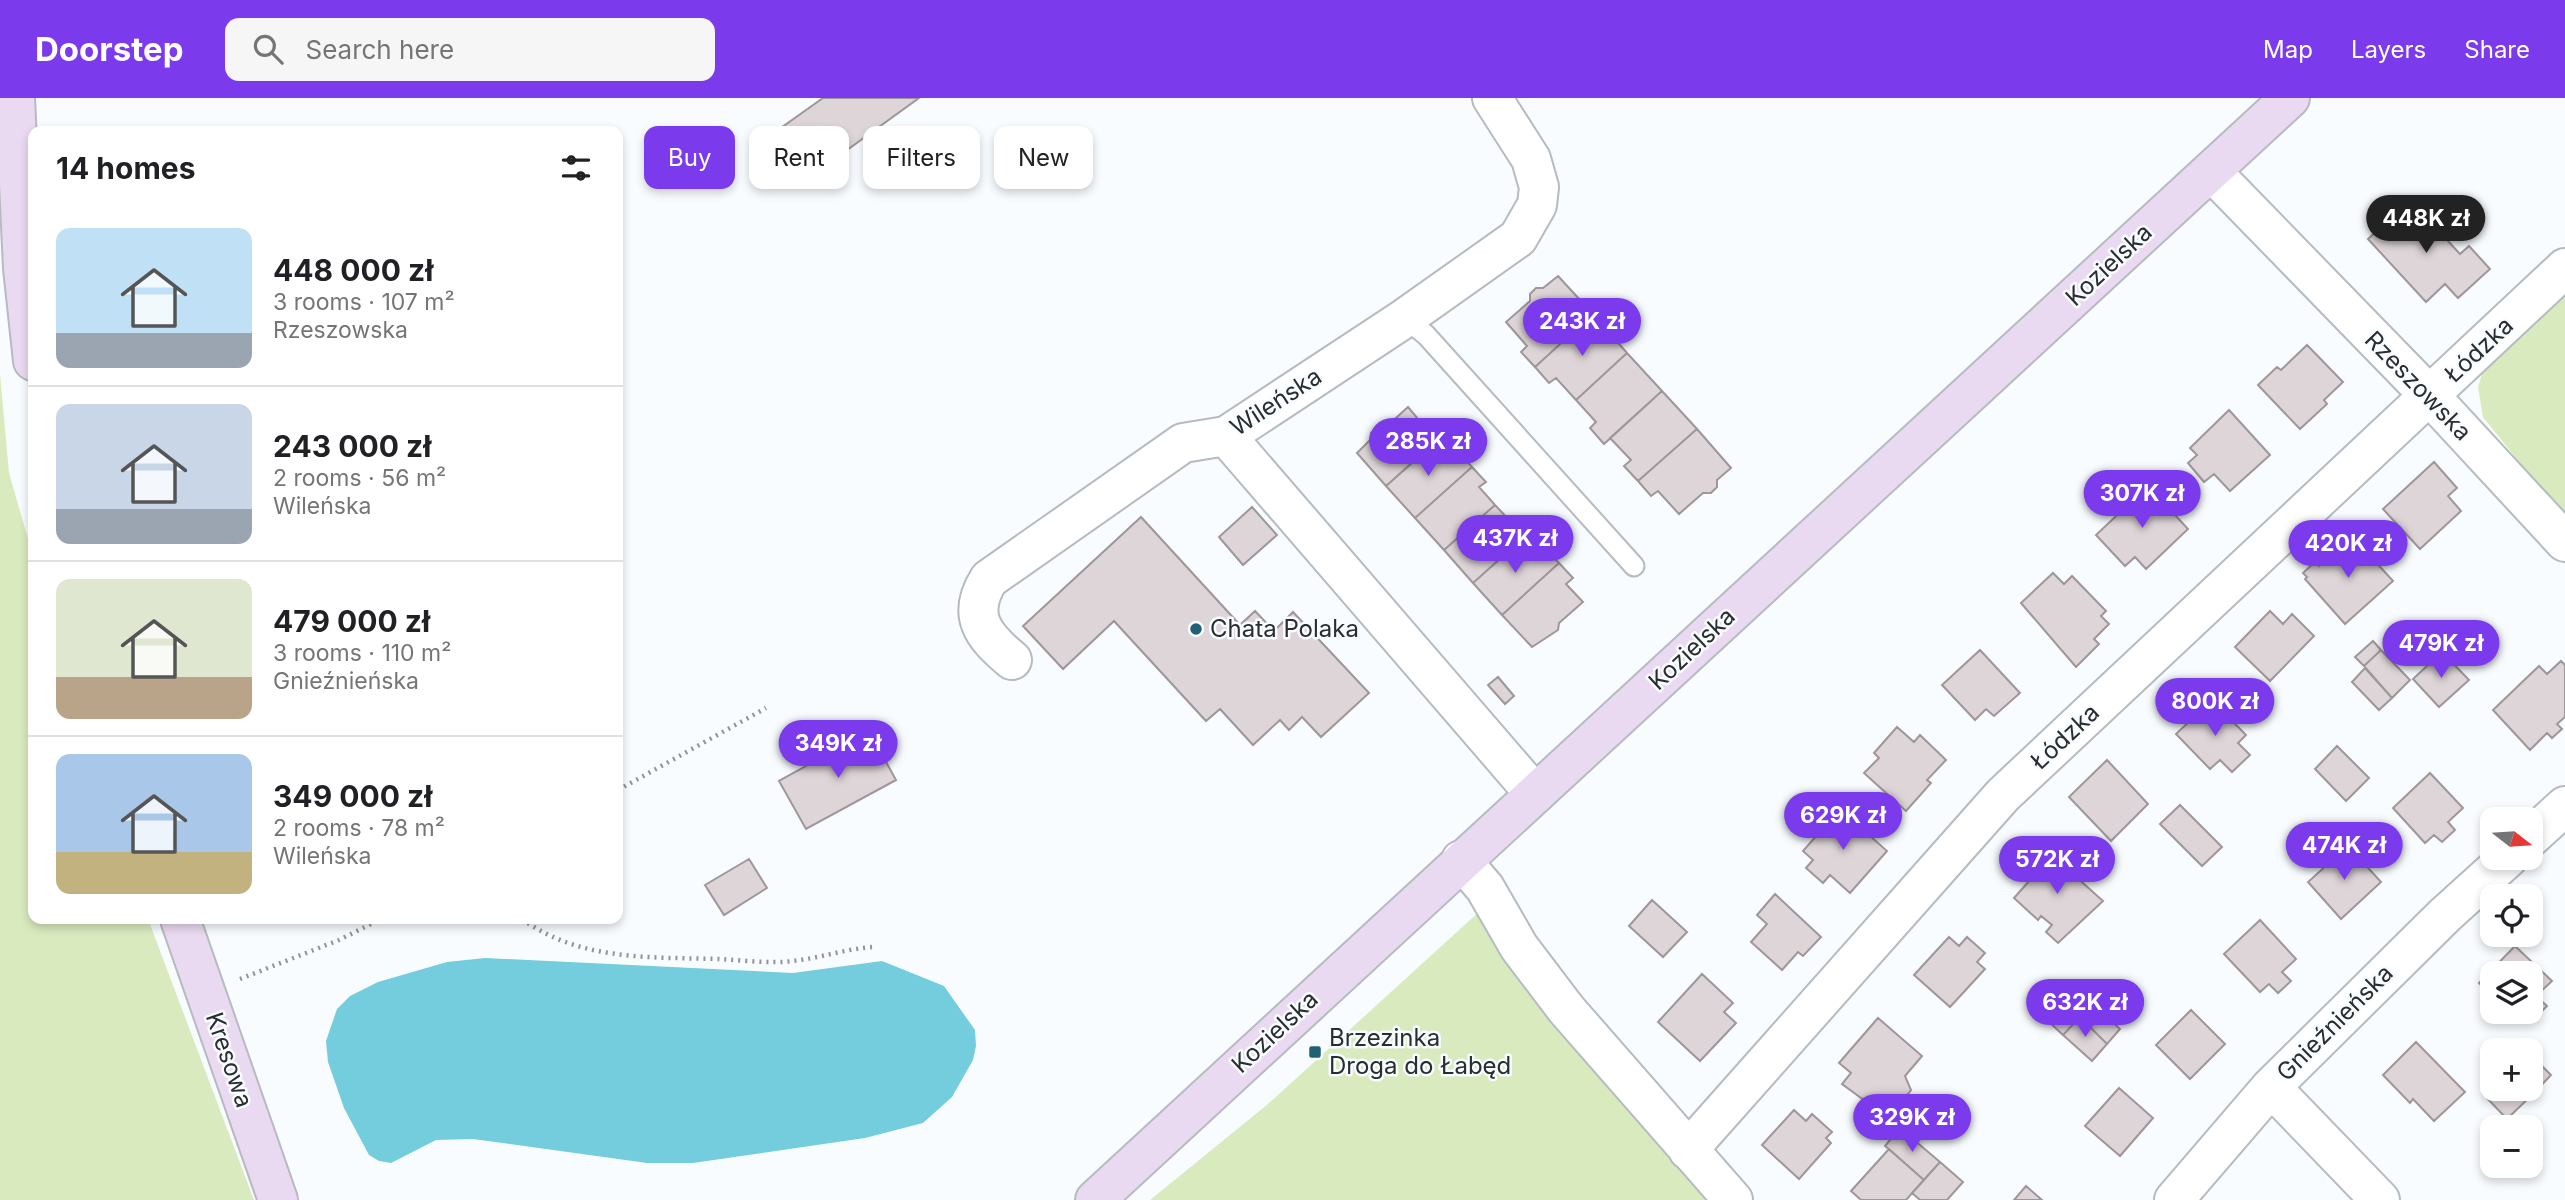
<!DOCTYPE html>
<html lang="en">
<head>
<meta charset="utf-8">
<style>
	body { margin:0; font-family:Inter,sans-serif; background:#f6f6f6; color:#202124; height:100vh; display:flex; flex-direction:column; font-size:26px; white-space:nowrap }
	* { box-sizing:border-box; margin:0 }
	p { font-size:23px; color:#757577 }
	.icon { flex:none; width:38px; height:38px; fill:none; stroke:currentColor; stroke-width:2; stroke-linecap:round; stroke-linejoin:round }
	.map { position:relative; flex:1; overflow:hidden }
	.details { position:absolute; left:28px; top:28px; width:595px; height:798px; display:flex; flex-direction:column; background:#fff; border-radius:14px; box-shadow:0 4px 10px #0003 }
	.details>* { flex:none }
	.top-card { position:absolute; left:644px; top:28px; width:665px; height:63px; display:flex; gap:14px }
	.needle { width:46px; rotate:107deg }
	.controls { position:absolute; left:2480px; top:709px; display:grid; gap:14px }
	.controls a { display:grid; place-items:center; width:63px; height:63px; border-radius:14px; background:#fff; box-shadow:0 4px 10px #0003; font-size:35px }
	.price { position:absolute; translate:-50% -60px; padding:0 16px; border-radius:24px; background:#7c3aed; color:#fff; font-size:23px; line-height:46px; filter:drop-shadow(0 2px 4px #0008) }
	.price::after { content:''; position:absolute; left:50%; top:42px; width:21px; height:16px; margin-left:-10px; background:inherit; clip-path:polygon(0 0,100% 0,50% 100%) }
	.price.active { background:#222; color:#fff }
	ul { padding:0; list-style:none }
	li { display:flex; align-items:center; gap:21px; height:175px; padding:0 28px }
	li+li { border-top:2px solid #e0e0e0 }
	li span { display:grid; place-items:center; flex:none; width:196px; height:140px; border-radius:14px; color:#555 }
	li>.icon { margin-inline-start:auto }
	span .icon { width:84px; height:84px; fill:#fffc; stroke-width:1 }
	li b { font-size:30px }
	h2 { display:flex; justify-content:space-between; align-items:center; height:84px; padding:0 28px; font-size:30px }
	.pill { padding:0 24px; border-radius:14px; background:#fff; box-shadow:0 4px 10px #0003; font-size:24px; line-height:63px }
	.pill.active { background:#7c3aed; color:#fff }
	header { display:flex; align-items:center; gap:42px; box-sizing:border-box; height:98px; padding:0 35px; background:#7c3aed; color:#fff }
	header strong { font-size:33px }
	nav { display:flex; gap:38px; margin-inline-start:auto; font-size:24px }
	.search { width:490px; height:63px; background:#f6f6f6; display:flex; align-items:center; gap:18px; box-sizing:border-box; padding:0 24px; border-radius:14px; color:#757577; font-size:26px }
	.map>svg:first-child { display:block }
</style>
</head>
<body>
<header>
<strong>Doorstep</strong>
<div class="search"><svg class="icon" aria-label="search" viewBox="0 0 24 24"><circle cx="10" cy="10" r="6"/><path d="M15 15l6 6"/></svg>Search here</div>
<nav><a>Map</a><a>Layers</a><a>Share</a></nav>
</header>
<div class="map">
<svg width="2565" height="1102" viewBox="0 0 2565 1102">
	<rect width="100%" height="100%" fill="#f8fcff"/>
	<path fill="#d9eabf" d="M2565 191V421L2483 319 2478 289 2483 273Z
		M0 276 9 375 33 458V821H148L254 1102H0Z
		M1481 812 1716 1102H1150L1268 1006Z"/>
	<path fill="#73cddd" d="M485 860 793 875 882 863 944 888 975 932 976 948 973 962 952 999 923 1025 865 1040 693 1065H647L473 1041 436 1042 391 1065 379 1063 369 1057 344 1010 328 964 326 943 337 911 350 898 378 884 447 864Z"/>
	<path fill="#ded5d8" stroke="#9e9698" stroke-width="2" d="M823 0H919L811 78 778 32Z
		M2410 102 2460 156 2469 148 2490 171 2458 200 2445 186 2426 204 2368 141Z
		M1558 178 1593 216 1535 269 1521 254 1527 248 1506 224 1530 203V196L1536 190H1543Z
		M1593 216 1627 255 1576 302 1556 280 1549 285 1535 269Z
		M2307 247 2343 284 2324 302 2327 306 2300 331 2258 287 2277 269 2281 272Z
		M1627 255 1662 293 1604 346 1590 330 1596 324 1576 302Z
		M1662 293 1697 331 1638 383 1624 368 1631 362 1610 340Z
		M1408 309 1423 327 1430 322 1444 337 1386 388 1357 355 1370 342 1371 335 1377 329 1385 330Z
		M2229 312 2270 357 2230 393 2214 376 2204 384 2188 365 2197 357 2190 350Z
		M1697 331 1731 370 1717 382V389L1711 395H1703L1679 416 1658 393 1651 398 1638 383Z
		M1437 342 1453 359 1459 354 1472 369 1415 420 1386 388Z
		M2434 364 2457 390 2448 398 2461 413 2420 451 2383 411Z
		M1472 369 1486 384 1479 389 1495 407 1444 452 1415 420Z
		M2148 388 2188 431 2146 471 2135 459 2125 468 2096 437Z
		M1495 407 1511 424 1517 418 1531 433 1473 485 1444 452Z
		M1252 409 1277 437 1243 467 1219 439Z
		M1141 419 1240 527 1255 513 1274 533 1293 514 1369 595 1321 639 1302 619 1289 632 1280 622 1253 647 1220 611 1206 623 1114 523 1063 571 1023 528Z
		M2352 438 2393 483 2345 526 2305 481 2307 479 2303 475 2316 463 2319 468Z
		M1524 439 1540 456 1546 451 1559 465 1502 517 1473 485Z
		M1559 465 1573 480 1566 486 1583 504 1559 525 1558 532 1532 549 1502 517Z
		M2053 475 2064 486 2072 478 2106 513 2101 518 2109 526 2094 541 2099 546 2076 569 2021 505Z
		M2270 513 2283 526 2292 516 2314 538 2270 583 2235 549Z
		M2373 543 2381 552 2364 568 2355 559Z
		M1980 552 2020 595 1994 618 1986 611 1975 622 1942 587Z
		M2381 552 2410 582 2392 600 2364 568Z
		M2442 554 2469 582 2439 609 2413 581Z
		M2561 563 2565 567V619L2557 626 2562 631 2552 640 2547 635 2530 652 2493 612 2539 568 2547 576Z
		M2365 570 2392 600 2379 612 2352 584Z
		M1498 579 1514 598 1505 606 1488 587Z
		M2212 602 2246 637 2238 645 2250 657 2232 674 2220 662 2210 671 2176 636Z
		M1897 629 1914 644 1920 637 1946 662 1927 682 1931 685 1906 713 1864 675 1879 660 1874 655Z
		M869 633 896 682 806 731 779 683Z
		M2337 648 2369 680 2346 703 2315 671Z
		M2107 662 2148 706 2111 743 2069 699Z
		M2430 675 2463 710 2448 724 2455 732 2442 744 2434 737 2425 745 2393 710Z
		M2180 707 2222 749 2202 768 2160 726Z
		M1840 711 1887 753 1850 795 1830 777 1823 785 1806 770 1813 762 1803 753Z
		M2348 748 2381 784 2341 821 2308 784Z
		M2046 752 2103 803 2058 845 2046 834 2052 827 2041 818 2038 822 2014 800 2030 782 2024 777Z
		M749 761 767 790 724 817 705 787Z
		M1775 796 1821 839 1803 858 1798 854 1782 872 1751 844 1767 826 1757 817Z
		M1652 802 1687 834 1663 859 1629 828Z
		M2260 822 2296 861 2282 874 2291 883 2278 895 2269 886 2260 894 2224 856Z
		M1949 839 1959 848 1967 839 1985 855 1977 864 1985 871 1950 909 1914 877Z
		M2515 848 2552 883 2536 898 2547 908 2534 921 2526 914H2530V875H2492V898L2479 885Z
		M1702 876 1733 905 1724 914 1736 925 1700 963 1658 924Z
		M2047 889 2080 919 2063 937 2030 906Z
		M2093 905 2120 931 2107 946 2080 919Z
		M2191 912 2225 946 2190 981 2156 947Z
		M2080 919 2107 946 2092 963 2063 937Z
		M1878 920 1922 958 1905 978 1911 992 1903 1002 1889 998 1876 1011 1842 986 1851 975 1839 965Z
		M2416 944 2465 994 2434 1023 2413 1001 2410 1005 2383 977Z
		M2530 956 2551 977 2534 995 2530 990Z
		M2492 987V990H2530L2534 995 2507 1021 2483 996Z
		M2119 990 2153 1020 2120 1058 2085 1028Z
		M1794 1012 1806 1023 1812 1016 1832 1034 1826 1040 1831 1045 1799 1081 1762 1047Z
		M1900 1030 1940 1064 1924 1082 1885 1048Z
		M1889 1051 1924 1082 1906 1102H1861L1851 1093Z
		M1940 1064 1963 1084 1947 1102H1920L1912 1095Z
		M2026 1088 2042 1102H2014Z"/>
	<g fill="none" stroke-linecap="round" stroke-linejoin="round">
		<defs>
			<path id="lane" d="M1405 220 1426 237 1634 468"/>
			<path id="street" d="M2211 73 2430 298 2565 444
				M1226 338 1535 696
				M1012 562C983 538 966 517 989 481L1183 345 1226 338 1405 220 1518 140 1537 107 1539 89 1531 61 1492 0
				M2530 740 2565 708
				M1461 762 1485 790 1519 849 1566 911 1733 1102
				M2271 989 2380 1102
				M1688 1052 2003 697 2565 170
				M2174 1102 2271 989 2445 817 2508 760"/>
			<path id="secondary" d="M15 0 23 170 33 263
				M180 821 278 1102
				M1095 1102 2290 0"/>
		</defs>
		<use href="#lane" stroke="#b5bbc0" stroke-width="23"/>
		<use href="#street" stroke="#b5bbc0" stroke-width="42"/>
		<use href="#secondary" stroke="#b5bbc0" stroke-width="42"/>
		<path stroke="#919497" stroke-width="4.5" stroke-dasharray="2 5" stroke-linecap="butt" d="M618 692 766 610
			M522 821C580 863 649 859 718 861 742 862 769 866 793 863 820 860 845 851 872 849
			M240 881 339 842 381 821"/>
		<use href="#lane" stroke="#fff" stroke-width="19"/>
		<use href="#street" stroke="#fff" stroke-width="38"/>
		<use href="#secondary" stroke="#eadaf1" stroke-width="38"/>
	</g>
	<g fill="#216176" stroke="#f8fcff" stroke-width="2.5">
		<circle cx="1196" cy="531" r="7"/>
		<rect x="1308" y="947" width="14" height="14" rx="3.5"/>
	</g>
	<g text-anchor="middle" stroke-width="5" stroke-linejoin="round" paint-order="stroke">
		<g font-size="24" fill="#2a2d2f" stroke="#f8fcff">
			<text transform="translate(2109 167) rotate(-43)" y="8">Kozielska</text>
			<text transform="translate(2479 252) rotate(-43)" y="8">Łódzka</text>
			<text transform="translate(2418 288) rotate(46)" y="8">Rzeszowska</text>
			<text transform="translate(1276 304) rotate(-33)" y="8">Wileńska</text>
			<text transform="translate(1692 551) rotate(-43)" y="8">Kozielska</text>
			<text transform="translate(2065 639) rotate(-43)" y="8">Łódzka</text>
			<text transform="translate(2335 925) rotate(-45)" y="8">Gnieźnieńska</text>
			<text transform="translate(1275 934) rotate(-43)" y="8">Kozielska</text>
			<text transform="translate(229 962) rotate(71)" y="8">Kresowa</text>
		</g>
		<g font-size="24" fill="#2a2d2f" stroke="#f8fcff" text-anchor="start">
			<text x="1210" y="539">Chata Polaka</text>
			<text x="1329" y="948">Brzezinka<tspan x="1329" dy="28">Droga do Łabęd</tspan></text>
		</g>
	</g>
</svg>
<div class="controls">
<a><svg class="needle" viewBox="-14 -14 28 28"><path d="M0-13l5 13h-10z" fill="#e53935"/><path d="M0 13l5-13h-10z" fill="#757577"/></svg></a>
<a><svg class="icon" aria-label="locate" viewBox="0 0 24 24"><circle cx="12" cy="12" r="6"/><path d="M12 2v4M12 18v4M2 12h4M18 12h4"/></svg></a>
<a><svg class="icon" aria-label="layers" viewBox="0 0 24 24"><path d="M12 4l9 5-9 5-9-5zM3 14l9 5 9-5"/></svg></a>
<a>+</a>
<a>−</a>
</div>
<b class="price active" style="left:2426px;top:157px">448K zł</b>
<b class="price" style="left:1582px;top:260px">243K zł</b>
<b class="price" style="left:1428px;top:380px">285K zł</b>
<b class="price" style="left:2142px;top:432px">307K zł</b>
<b class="price" style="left:1515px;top:477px">437K zł</b>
<b class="price" style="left:2348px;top:482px">420K zł</b>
<b class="price" style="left:2441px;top:582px">479K zł</b>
<b class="price" style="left:2215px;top:640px">800K zł</b>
<b class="price" style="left:838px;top:682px">349K zł</b>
<b class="price" style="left:1843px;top:754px">629K zł</b>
<b class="price" style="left:2344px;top:784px">474K zł</b>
<b class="price" style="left:2057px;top:798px">572K zł</b>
<b class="price" style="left:2085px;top:941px">632K zł</b>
<b class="price" style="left:1912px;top:1056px">329K zł</b>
<div class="top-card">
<a class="pill active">Buy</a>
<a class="pill">Rent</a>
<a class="pill">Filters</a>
<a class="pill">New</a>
</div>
<section class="details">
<h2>14 homes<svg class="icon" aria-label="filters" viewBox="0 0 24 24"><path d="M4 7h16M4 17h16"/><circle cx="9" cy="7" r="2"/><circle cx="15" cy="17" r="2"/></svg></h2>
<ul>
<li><span style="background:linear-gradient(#bfe0f5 75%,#9aa5b1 0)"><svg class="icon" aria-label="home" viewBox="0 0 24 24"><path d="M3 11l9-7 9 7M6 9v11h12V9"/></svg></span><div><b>448 000 zł</b><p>3 rooms · 107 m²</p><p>Rzeszowska</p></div></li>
<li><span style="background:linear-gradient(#c9d6e8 75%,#9aa5b1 0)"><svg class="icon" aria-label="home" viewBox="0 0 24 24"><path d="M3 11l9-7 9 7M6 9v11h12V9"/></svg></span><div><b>243 000 zł</b><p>2 rooms · 56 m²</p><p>Wileńska</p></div></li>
<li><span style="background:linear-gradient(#dfe7d0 70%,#b9a48a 0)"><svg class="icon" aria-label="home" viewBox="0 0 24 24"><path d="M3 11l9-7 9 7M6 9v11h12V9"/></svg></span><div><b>479 000 zł</b><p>3 rooms · 110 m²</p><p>Gnieźnieńska</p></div></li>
<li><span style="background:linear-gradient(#a9c7e8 70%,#c2b280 0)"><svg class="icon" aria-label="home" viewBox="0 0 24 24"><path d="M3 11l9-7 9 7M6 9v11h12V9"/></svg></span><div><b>349 000 zł</b><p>2 rooms · 78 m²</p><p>Wileńska</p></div></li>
</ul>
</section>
</div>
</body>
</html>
